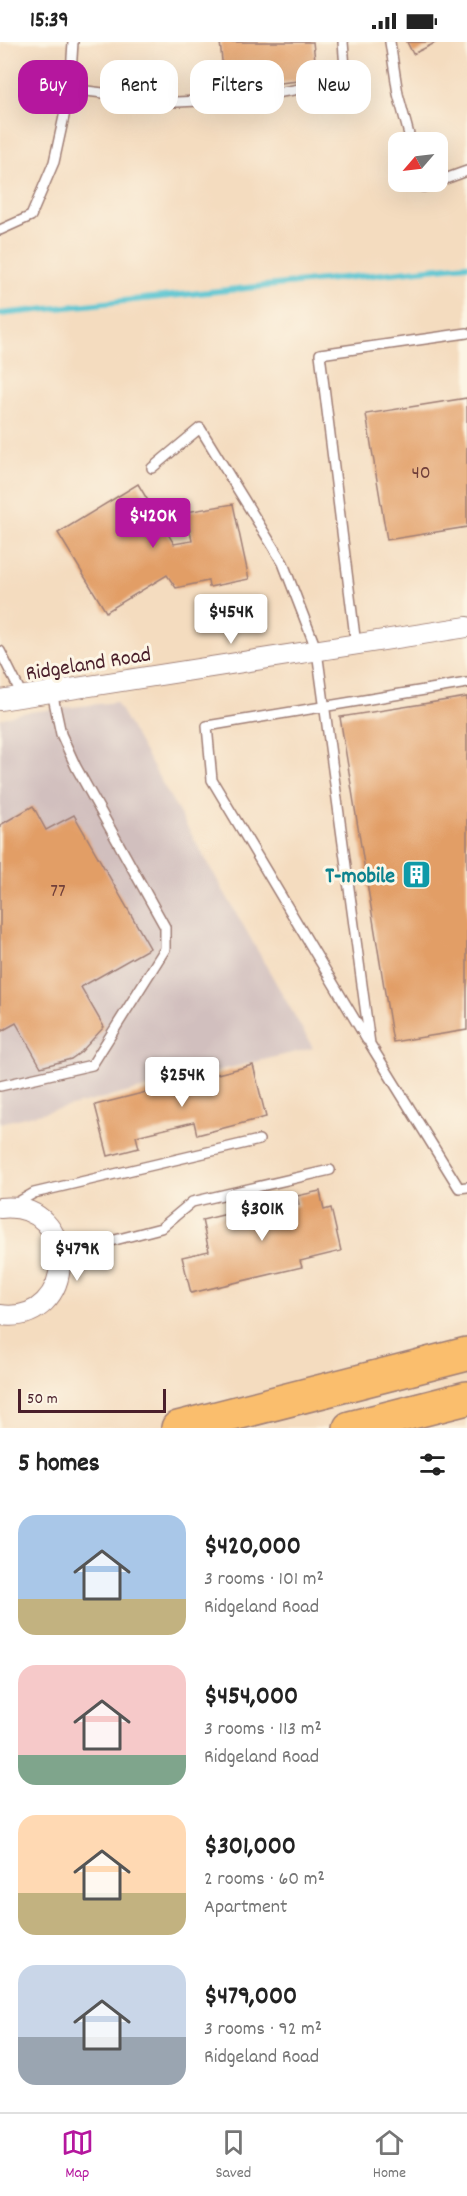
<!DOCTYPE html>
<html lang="en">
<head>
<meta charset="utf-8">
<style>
	body { margin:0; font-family:Dekko,sans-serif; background:#f2f2f2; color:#222; height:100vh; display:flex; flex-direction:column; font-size:22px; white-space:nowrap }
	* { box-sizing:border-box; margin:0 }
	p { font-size:20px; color:#767676 }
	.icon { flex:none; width:33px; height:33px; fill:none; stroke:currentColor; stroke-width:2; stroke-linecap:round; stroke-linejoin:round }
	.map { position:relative; height:1386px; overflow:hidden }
	.drawer { display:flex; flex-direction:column; background:#fff; flex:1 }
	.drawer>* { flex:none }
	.top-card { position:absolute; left:18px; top:18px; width:432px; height:54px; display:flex; gap:12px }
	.needle { width:39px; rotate:242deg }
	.controls { position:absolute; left:388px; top:90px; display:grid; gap:12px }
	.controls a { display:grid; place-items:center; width:60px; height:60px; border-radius:12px; background:#fff; box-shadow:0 6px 24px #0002; font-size:30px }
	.scale { position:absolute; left:18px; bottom:15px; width:148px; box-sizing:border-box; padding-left:6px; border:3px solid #4a1f2b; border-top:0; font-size:16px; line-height:21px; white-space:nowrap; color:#4a1f2b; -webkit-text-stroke:4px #fcf5e5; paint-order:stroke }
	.price { position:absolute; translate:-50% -51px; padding:0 14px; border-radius:6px; background:#fff; color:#222; font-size:20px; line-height:39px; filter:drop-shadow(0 2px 3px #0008) }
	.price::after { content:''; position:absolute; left:50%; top:36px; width:18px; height:14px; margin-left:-9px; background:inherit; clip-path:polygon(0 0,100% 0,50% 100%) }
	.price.selected { background:#b5179e; color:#fff }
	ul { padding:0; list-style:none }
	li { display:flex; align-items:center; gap:18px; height:150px; padding:0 18px }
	li span { display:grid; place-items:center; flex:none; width:168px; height:120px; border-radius:18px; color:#555 }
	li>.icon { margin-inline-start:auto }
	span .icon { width:72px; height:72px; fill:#fffc; stroke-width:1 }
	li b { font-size:26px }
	h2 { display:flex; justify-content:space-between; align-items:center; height:72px; padding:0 18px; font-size:26px }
	.tag { padding:0 21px; border-radius:18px; background:#fff; box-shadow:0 6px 24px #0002; font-size:21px; line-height:54px }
	.tag.selected { background:#b5179e; color:#fff }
	.status { display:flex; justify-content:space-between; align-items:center; height:42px; padding:0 30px; background:#fff; direction:ltr }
	.status svg { height:16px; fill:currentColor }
	.dock { display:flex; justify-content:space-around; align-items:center; height:84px; border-top:2px solid #e0e0e0; background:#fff; font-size:16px; color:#767676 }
	.dock a { display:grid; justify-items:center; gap:3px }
	.dock .selected { color:#b5179e }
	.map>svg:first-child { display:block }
</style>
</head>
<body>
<div class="status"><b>15:39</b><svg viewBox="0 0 49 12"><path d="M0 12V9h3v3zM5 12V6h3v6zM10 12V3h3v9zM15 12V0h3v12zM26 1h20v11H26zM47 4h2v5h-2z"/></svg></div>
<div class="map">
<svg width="467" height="1386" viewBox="0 0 467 1386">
	<rect width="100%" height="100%" fill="#fcf5e5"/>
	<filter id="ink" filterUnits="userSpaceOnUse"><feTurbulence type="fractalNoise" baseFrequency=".0167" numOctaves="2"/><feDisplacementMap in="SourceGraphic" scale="12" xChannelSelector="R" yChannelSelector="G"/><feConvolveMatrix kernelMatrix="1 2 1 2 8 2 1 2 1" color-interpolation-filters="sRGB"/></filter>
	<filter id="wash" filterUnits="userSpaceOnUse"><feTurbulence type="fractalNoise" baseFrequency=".008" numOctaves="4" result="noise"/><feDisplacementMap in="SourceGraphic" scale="24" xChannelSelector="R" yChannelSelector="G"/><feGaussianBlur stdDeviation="1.35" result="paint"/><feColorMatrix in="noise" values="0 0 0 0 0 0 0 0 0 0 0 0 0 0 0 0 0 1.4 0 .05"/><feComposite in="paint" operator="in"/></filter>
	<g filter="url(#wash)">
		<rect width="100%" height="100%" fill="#f4dcbf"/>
		<path fill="#d1bfbe" d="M116 660 313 1006 0 1081V677L21 671Z"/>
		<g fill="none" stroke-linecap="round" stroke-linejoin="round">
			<path stroke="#58c4d1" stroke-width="6" d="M0 272 467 223"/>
		</g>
		<g id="blocks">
			<path fill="#e29e66" d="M220 0H313L317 37 225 47Z
				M407 0H437L413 12Z
				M467 356V485L387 498 366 372Z
				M138 442 174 502 192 499 186 470 233 462 249 537 209 545 208 539 176 546 167 533 106 570 58 491Z
				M467 655V988L393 1000 340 675Z
				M33 764 46 788 74 773 150 906 81 945 104 985 81 1010 71 1017 41 1025 16 981 0 990V783Z
				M253 1023 266 1075 197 1093 194 1080 136 1094 139 1106 108 1114 95 1063Z
				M320 1149 324 1168 331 1166 341 1209 300 1219 302 1225 191 1251 182 1215 209 1209 202 1178 285 1158 287 1166 299 1163 297 1154Z"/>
		</g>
	</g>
	<g filter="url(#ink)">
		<use href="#blocks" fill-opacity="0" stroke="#9f7e75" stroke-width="1.5"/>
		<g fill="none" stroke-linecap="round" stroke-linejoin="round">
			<defs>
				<path id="lane" d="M390 0 398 52 411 100
					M70 47 177 60 241 57 346 39 343 0
					M422 140 423 145 467 129
					M0 188 31 174 54 120 70 47 73 0
					M152 426 200 386 283 521 317 609 370 1002 459 1146 467 1145
					M356 603 320 312 467 291
					M0 609 23 655
					M367 998 212 738 207 684 467 641
					M0 1044 92 1023 165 907V885L76 725 61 692 52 650
					M13 1163 34 1151 259 1098
					M61 1212 161 1186 192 1160 330 1128"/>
				<path id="street" d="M0 658 467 585
					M0 1166C81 1157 79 1284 0 1273"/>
				<path id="highway" d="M178 1386 467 1312
					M350 1386 467 1356"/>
			</defs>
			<use href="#lane" stroke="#9f7e75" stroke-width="12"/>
			<use href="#street" stroke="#9f7e75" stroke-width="22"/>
			<use href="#highway" stroke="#9f7e75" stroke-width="36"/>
			<use href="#lane" stroke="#fff" stroke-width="9"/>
			<use href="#street" stroke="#fff" stroke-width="20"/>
			<use href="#highway" stroke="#fabe6d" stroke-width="33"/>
		</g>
	</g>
	<defs>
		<symbol id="building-square" viewBox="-11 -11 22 22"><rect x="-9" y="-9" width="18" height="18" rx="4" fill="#0f9aa8" stroke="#fcf5e5"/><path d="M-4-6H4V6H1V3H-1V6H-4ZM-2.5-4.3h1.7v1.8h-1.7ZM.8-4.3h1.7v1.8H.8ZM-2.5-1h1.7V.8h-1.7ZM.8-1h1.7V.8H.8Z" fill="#fff"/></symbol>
	</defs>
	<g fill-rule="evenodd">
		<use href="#building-square" x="400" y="816" width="33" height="33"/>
	</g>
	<g text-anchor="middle" stroke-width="6" stroke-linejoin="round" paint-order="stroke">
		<g font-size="20" fill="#703f3a">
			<text x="421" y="436">40</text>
			<text x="58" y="854">77</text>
		</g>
		<g font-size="22" fill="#4a1f2b" stroke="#fcf5e5">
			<text transform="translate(88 620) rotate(-9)" y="8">Ridgeland Road</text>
		</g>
		<g font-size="22" font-weight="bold" fill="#0d838f" stroke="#fcf5e5" text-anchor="end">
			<text x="395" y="840">T-mobile</text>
		</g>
	</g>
</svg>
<div class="controls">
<a><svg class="needle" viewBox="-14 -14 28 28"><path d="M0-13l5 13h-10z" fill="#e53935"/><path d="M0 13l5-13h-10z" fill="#767676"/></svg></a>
</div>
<div class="scale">50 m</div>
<b class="price selected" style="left:153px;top:507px">$420K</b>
<b class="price" style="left:231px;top:603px">$454K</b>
<b class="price" style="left:182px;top:1066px">$254K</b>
<b class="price" style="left:262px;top:1200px">$301K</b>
<b class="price" style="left:77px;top:1240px">$479K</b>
<div class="top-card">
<a class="tag selected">Buy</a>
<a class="tag">Rent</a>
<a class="tag">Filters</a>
<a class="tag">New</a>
</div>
</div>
<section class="drawer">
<h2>5 homes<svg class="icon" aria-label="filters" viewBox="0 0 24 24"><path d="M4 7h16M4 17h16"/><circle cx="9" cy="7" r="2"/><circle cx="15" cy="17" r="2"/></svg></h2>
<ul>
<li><span style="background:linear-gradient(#a9c7e8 70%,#c2b280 0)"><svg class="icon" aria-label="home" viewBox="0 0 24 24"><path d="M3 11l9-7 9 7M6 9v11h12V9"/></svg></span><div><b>$420,000</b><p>3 rooms · 101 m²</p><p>Ridgeland Road</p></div></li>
<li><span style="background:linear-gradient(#f6c9c9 75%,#7fa58c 0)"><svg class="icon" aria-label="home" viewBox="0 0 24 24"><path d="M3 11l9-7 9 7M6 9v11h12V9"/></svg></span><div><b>$454,000</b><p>3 rooms · 113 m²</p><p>Ridgeland Road</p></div></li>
<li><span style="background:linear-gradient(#ffd9b3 65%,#c2b280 0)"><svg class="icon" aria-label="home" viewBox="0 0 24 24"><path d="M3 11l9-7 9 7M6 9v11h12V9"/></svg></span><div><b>$301,000</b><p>2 rooms · 60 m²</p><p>Apartment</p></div></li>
<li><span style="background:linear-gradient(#c9d6e8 60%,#9aa5b1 0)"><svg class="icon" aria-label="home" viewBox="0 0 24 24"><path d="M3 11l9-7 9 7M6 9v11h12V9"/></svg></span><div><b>$479,000</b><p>3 rooms · 92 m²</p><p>Ridgeland Road</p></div></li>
</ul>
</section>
<nav class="dock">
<a class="selected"><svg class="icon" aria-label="map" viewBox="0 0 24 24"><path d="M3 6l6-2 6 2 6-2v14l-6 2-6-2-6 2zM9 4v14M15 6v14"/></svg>Map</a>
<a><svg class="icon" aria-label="saved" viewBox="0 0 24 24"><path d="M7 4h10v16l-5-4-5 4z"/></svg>Saved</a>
<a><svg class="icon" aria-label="home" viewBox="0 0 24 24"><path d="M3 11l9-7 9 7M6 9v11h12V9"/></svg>Home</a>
</nav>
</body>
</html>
